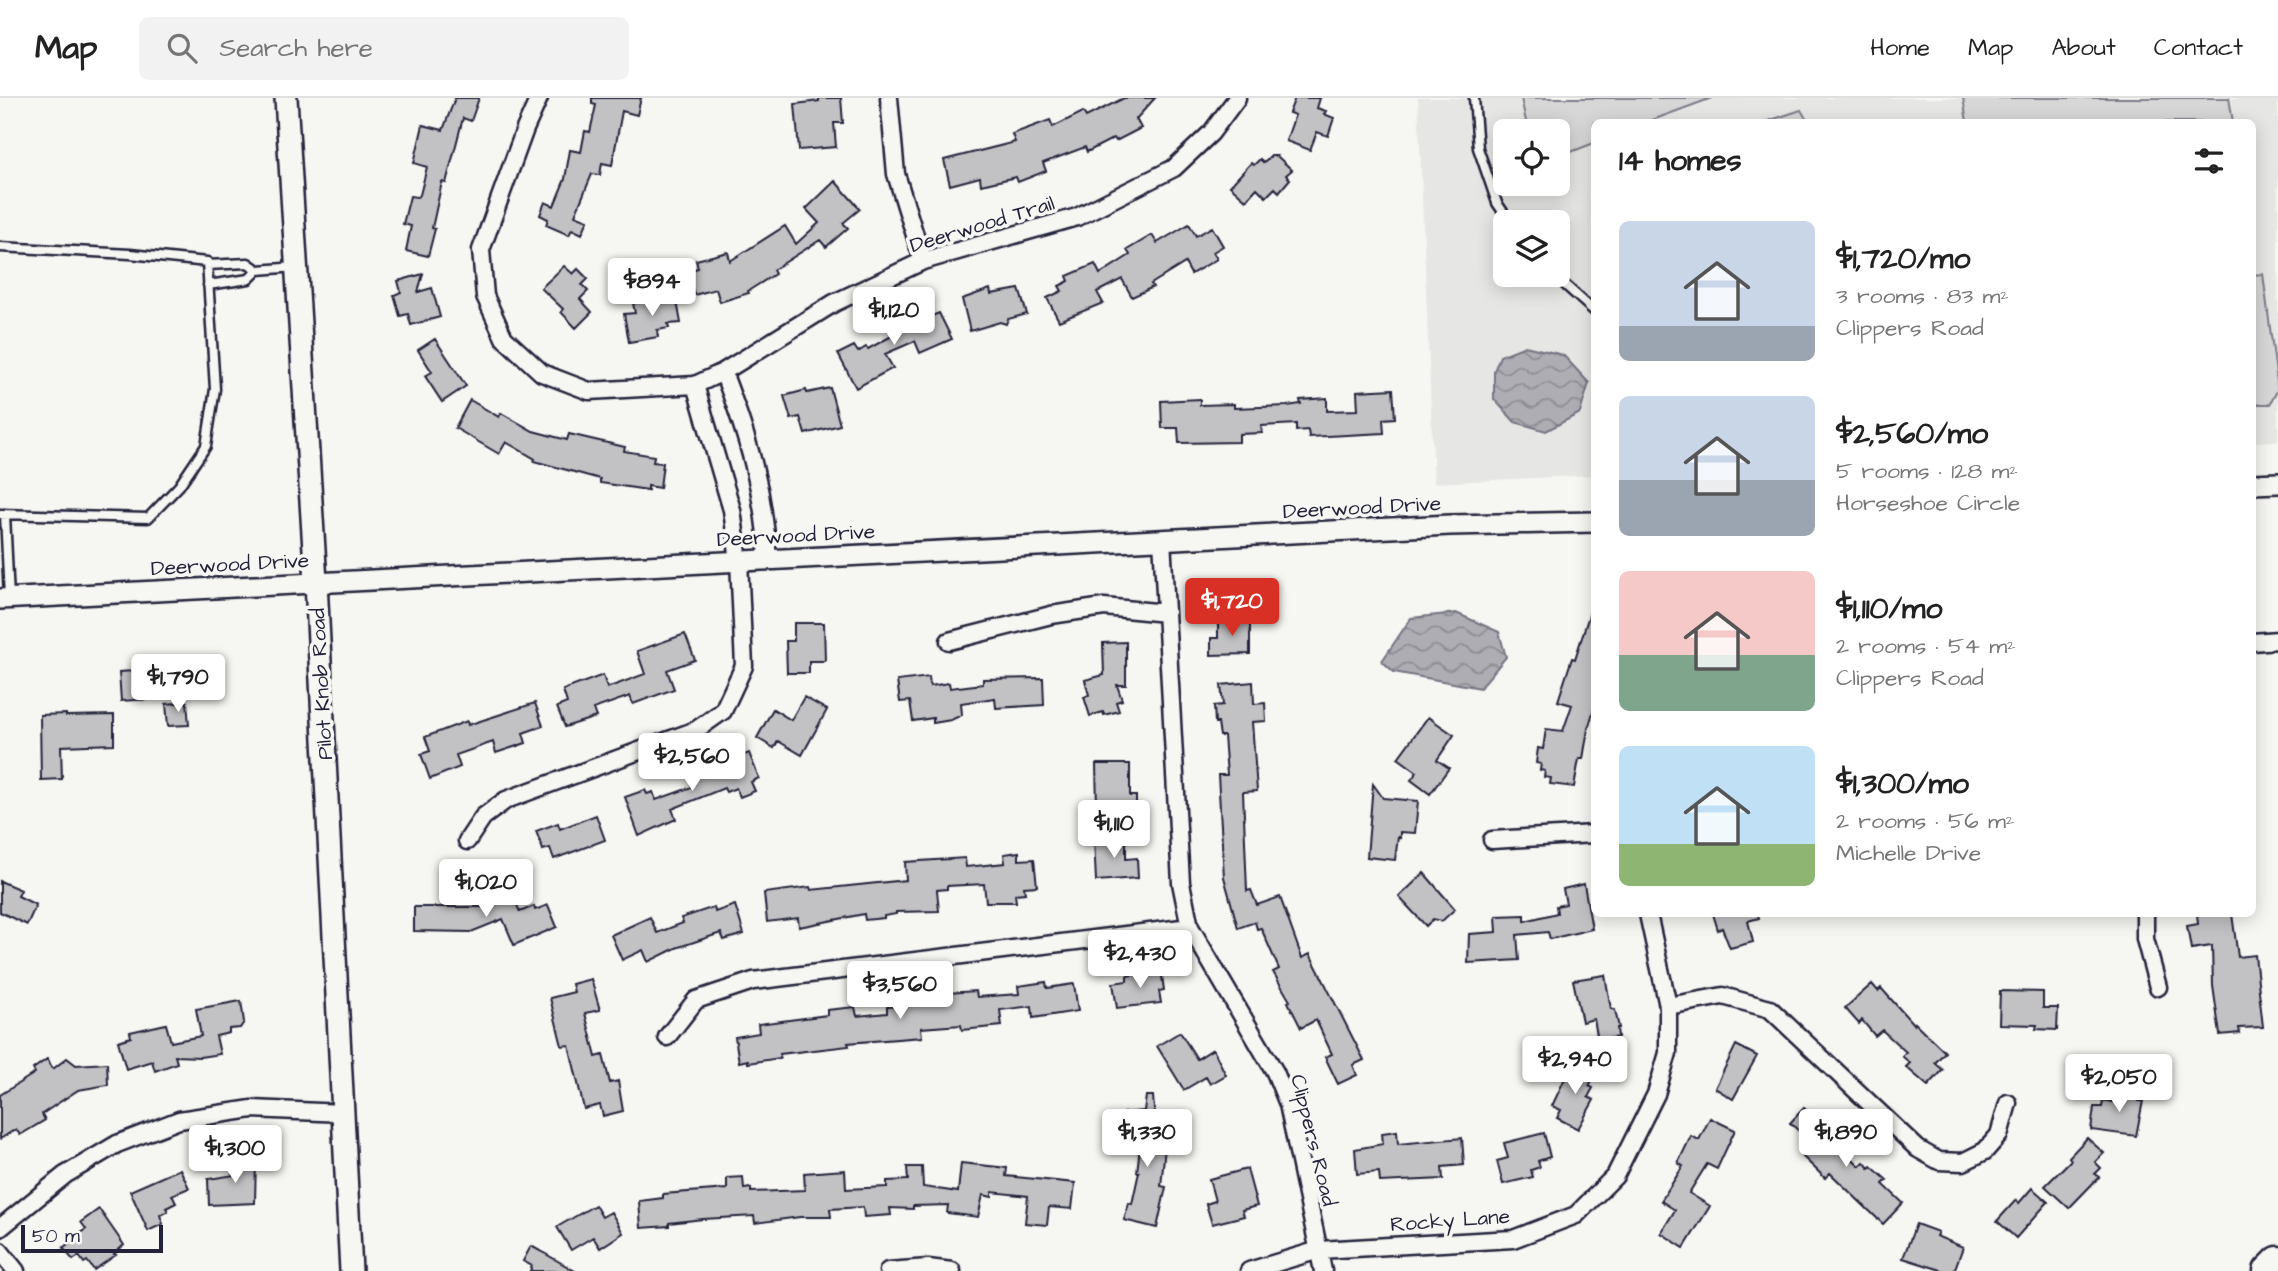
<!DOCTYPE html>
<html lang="en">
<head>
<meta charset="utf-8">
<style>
	body { margin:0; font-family:"Architects Daughter",sans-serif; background:#f2f2f2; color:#222; height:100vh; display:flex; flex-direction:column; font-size:26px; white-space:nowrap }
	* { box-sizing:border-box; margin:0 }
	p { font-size:23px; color:#767676 }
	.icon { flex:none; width:38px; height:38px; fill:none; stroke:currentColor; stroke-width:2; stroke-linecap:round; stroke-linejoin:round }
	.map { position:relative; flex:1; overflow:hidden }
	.side { position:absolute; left:1591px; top:21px; width:665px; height:798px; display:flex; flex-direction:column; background:#fff; border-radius:10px; box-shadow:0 4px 18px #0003 }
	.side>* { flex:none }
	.controls { position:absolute; left:1493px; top:21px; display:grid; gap:14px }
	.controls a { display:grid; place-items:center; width:77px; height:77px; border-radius:10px; background:#fff; box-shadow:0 4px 18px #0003; font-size:35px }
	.scale { position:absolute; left:21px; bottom:18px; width:142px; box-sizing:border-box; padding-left:7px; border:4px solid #22223b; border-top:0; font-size:19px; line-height:24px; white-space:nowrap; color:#22223b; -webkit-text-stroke:5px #f6f6f2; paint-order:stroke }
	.price { position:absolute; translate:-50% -60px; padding:0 16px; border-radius:7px; background:#fff; color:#222; font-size:23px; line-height:46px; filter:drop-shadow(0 2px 4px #0008) }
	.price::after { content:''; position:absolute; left:50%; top:42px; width:21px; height:16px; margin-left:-10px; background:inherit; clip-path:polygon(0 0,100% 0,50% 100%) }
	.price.selected { background:#d93025; color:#fff }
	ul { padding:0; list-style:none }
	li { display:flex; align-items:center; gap:21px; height:175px; padding:0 28px }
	li span { display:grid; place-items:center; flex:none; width:196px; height:140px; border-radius:10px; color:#555 }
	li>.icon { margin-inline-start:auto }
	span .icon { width:84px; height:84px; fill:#fffc; stroke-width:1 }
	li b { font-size:30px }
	h2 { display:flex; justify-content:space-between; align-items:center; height:84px; padding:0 28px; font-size:30px }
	header { display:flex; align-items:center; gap:42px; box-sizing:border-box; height:98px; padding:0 35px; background:#fff; border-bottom:2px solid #e0e0e0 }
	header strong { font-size:33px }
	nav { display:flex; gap:38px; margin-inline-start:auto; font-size:24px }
	.search { width:490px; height:63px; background:#f2f2f2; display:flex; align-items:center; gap:18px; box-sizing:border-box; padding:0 24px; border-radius:10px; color:#767676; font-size:26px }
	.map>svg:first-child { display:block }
</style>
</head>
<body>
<header>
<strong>Map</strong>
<div class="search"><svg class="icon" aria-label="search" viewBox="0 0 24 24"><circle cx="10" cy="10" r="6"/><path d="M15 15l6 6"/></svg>Search here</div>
<nav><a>Home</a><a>Map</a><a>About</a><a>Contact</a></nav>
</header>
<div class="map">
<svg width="2278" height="1173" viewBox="0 0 2278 1173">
	<defs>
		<pattern id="water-waves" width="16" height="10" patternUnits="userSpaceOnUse" patternTransform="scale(1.75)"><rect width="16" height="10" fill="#adadb3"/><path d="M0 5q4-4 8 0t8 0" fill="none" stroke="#8c8c93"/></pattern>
	</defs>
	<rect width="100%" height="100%" fill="#f6f6f2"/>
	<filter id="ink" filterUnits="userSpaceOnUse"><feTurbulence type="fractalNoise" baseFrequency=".0143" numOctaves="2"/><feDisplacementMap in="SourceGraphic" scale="14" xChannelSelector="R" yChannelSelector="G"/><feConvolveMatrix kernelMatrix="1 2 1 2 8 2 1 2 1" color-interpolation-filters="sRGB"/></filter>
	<g filter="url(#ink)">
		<path fill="#e6e6e4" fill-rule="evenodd" d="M1418 0H2278V343L2252 344V24H1594V377L1434 385ZM1505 33H1558V86H1505ZM1505 124H1558V177H1505Z"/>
		<path fill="#d7d7d7" stroke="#7c7c89" stroke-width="2" d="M1521 0H1712L1647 24H1594V45L1558 59V33H1528Z
			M1963 0H2229L2233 24H1967Z
			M1801 12 1808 24H1765Z
			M2263 176 2278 291 2270 306H2252V177Z"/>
		<path fill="url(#water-waves)" stroke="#757583" stroke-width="2" d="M1525 248 1563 257 1589 285 1580 315 1546 333 1515 324 1494 301V273L1500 258Z
			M1456 515 1499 534 1506 559 1480 590 1394 574 1382 563 1411 520Z"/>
		<path fill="#c2c2c4" stroke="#22223b" stroke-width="2" d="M455 0H479L471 23 463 20 446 85 442 84 432 130 435 131 428 158 406 153 411 128 403 126 410 98 417 99 420 97 427 69 414 65 423 27 443 32Z
			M592 0H641L637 17 622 13 612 67 602 65 600 77 592 76 575 117 588 122 582 136 572 131 569 137 546 127 548 121 540 117 545 104 554 108 565 81 570 52 581 54 585 33 590 34 596 7 592 6Z
			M819 0H841L843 25H834L836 49 799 52 795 6 819 3Z
			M1124 0H1155L1136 21 1141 30 1116 43 1114 40 1087 54 1085 49 1043 65 1046 73 1018 84 1016 79 981 87 980 79 950 87 944 62 1015 44 1012 36 1050 22 1053 29 1083 14 1086 19Z
			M1295 0H1320L1317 10 1326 13 1324 16 1334 20 1328 38 1317 34 1310 52 1286 43 1295 17 1289 15Z
			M1271 58H1277L1292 72 1286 77 1290 81 1279 94 1275 90 1266 99 1257 90 1246 102 1230 88 1251 65 1254 67 1260 61 1264 65Z
			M835 83 860 111 843 125 848 130 826 149 820 142 773 172 775 176 748 193 749 195 720 204 716 191 694 197 687 173 698 170 696 162 728 154 730 163 785 128 796 146 819 125 806 111Z
			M1189 126 1196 138 1212 129 1223 148 1213 154 1217 161 1191 176 1185 165 1151 186 1153 189 1132 199 1122 181 1097 194 1103 205 1059 223 1047 200 1062 193 1059 188 1069 183 1067 178 1095 166 1100 176 1130 157 1127 152 1152 137 1157 145Z
			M564 168 573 176 578 171 588 181 582 187 588 193 580 201 592 214 576 230 561 214 563 211 541 190Z
			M423 176 418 194 432 190 440 219 411 227 408 216 400 218 394 197 401 194 398 183Z
			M990 191 991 196 1019 191 1027 216 1008 221 1006 226 1000 224 970 233 962 201Z
			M676 198 681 225 668 226 669 230 657 232 658 239 629 244 624 216 635 215 633 205Z
			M924 213 927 220 939 215 952 241 920 255 915 243 885 256 893 270 856 290 838 256 854 248 858 254 866 249 868 251 899 234 895 225Z
			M435 241 466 288 442 304 425 278 432 274 418 252Z
			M830 290 840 327 805 336 800 319 791 321 784 298 806 292 807 295Z
			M1393 291 1395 320 1383 321 1384 335 1309 339 1308 332 1296 333V326L1261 328 1262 335 1239 336V344L1179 345 1178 330H1162L1161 303 1200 301V307L1234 306V310L1287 308 1301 306 1300 302 1327 300V313L1358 312 1357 293Z
			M470 302 499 319 501 315 533 333 567 342 569 336 625 349 624 353 654 358 653 364 663 365 660 390 648 388V392L600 385V381L534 363 535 361 506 344 499 356 455 330Z
			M1591 511H1594V611L1588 631 1583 661H1579L1574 689 1550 686 1551 680 1544 679 1545 673 1540 672 1541 666 1536 665 1538 650 1543 651 1546 631 1563 633 1572 607 1558 603 1572 560 1575 561Z
			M1250 522V556L1211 557V540H1218V523Z
			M794 525H824L825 563H809V575H787L786 543H794Z
			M685 536 695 562 667 572 674 591 633 606 630 598 593 611 596 619 565 629 557 609 567 605 563 592 603 577 607 590 645 576 637 553Z
			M1126 544V587H1117L1122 602 1116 604 1119 613 1104 617 1103 614 1090 618 1084 599 1089 597 1085 582 1104 577 1103 545Z
			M164 571 165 600 121 603 119 574Z
			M929 579 930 588 949 585 950 590 983 586V581L1043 580 1044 607 996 610 995 600 961 605 962 617 951 622 933 625V620L913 623 910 603 900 604 897 583Z
			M1253 584 1254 606 1265 605 1266 623 1252 624 1257 693 1243 694 1247 793 1251 792 1257 807 1280 799 1302 860 1310 856 1364 962 1353 967 1357 977 1338 986 1325 959 1332 956 1316 922 1301 930 1288 904 1290 903 1273 874 1279 871 1261 830 1257 831 1255 824 1238 830 1224 779 1218 677H1227L1224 638H1220L1218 625H1215L1214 608 1223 607 1221 587Z
			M804 599 827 612 802 657 778 643 774 650 757 640 773 611 791 622Z
			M187 604 189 627 168 628 166 606Z
			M535 605 543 628 523 635 526 645 496 655 493 644 456 657 460 669 430 681 421 656 430 653 425 639 467 623 468 627Z
			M66 616V618L114 617V646L61 648 62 681 41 682 40 617Z
			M1428 619 1454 637 1437 662 1449 670 1430 696 1411 682 1417 674 1398 660Z
			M749 655 759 680 751 684 755 693 740 699 736 690 726 694 724 690 672 711 676 721 639 738 625 699 645 692 647 696 653 694 656 702 692 689 689 680Z
			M1096 666H1130V698H1136V722L1114 723V708H1097Z
			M1373 686 1383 700 1418 703 1415 735 1400 734V740L1398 739 1395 762 1367 759Z
			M596 717 605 742 554 761 550 750 543 752 536 733 558 725 560 731Z
			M1126 739V761L1137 760 1138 780 1096 783 1094 741Z
			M1019 754V762L1034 761 1037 788 1024 789 1025 795 1015 796 1016 804H986L984 786 947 788V791L937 792 939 813 896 814V816L884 818V820L865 822 864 816 799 829 798 820 767 824 764 795 810 789 811 792 906 782 905 764 965 760 966 769 1005 765 1004 756Z
			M1424 775 1455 811 1442 823 1433 821 1426 828 1399 799Z
			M0 783 21 792 18 798 36 807 27 827 0 814Z
			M1584 786 1592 831 1550 841 1548 834 1517 837 1519 862 1468 865 1469 836 1497 834 1496 818 1525 817V823L1557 815 1556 808 1566 806 1563 791Z
			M512 796 520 814 534 808 535 812 548 807 557 829 514 847 503 821 471 834 414 833V809H481Z
			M735 807 744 836 724 842 721 835 676 850 648 864 643 852 622 862 611 837 650 819 657 835 683 825 681 820 714 809 715 814Z
			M1713 816H1758L1759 820 1748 823 1753 844 1730 850 1722 830 1718 832Z
			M2197 816H2232L2238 859 2255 857 2263 929 2239 930 2240 935 2220 937 2213 888 2212 848 2191 851 2187 828 2198 826Z
			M1161 871 1164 892 1159 893 1161 905 1117 910 1113 885 1127 883V878Z
			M1605 877 1611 911 1615 912 1619 930H1617L1618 939 1598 943 1594 921 1582 924 1573 882Z
			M591 881 600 912 585 915 596 959 603 957 610 985 618 983 623 1013 603 1018 600 1007 584 1011 569 947 562 948 550 900 574 894 572 886Z
			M1046 884 1047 890 1074 886 1078 913 1033 920 1032 908 1000 912 1002 928 962 932 961 927 921 930 922 939 848 945 849 948 780 956V960L748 965V962L739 964 735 939 759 935 758 926 827 917V912L855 909 857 918 887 915V909L898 908V904L947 899V895L976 893 977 899 1019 896 1018 888Z
			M1872 886 1878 893 1881 890 1914 927 1915 925 1945 954 1935 965 1943 972 1928 988 1906 969 1910 965 1902 958 1906 954 1882 932 1875 938 1862 922 1859 926 1845 910Z
			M2000 893 2043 894V910H2058L2057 932 2036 931 2037 927 1999 926Z
			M241 903 244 924 240 930 229 931V935L216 938 220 956 200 959 175 958 177 965 155 973 152 963 126 971 118 943 131 939 130 934 166 926 171 944 201 938 196 911Z
			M1180 934 1197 961 1213 951 1226 977 1210 986 1206 979 1184 992 1157 948Z
			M1736 947 1757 958 1733 1001 1715 990Z
			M67 960 76 967 107 965 108 987 78 992 42 1016 45 1022 20 1037 16 1031 0 1041V997L35 975 33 971 47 961 53 971Z
			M1572 965 1595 977 1589 988 1593 990 1588 999 1594 1002 1578 1031 1557 1020 1561 1012 1552 1008Z
			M2113 992 2140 995 2139 1003H2143L2136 1038 2091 1032 2094 1009H2102L2103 1002 2112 1004Z
			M1146 998H1153L1157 1048 1165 1049 1161 1088 1166 1089 1157 1130 1124 1122 1129 1105 1132 1106 1139 1074H1137L1142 1032H1124V1015L1144 1013Z
			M1804 1010 1825 1031 1823 1033 1860 1068 1864 1064 1869 1070 1871 1068 1887 1082 1883 1086 1903 1105 1883 1126 1830 1075 1825 1080 1801 1057 1809 1042 1790 1025Z
			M1710 1020 1735 1032 1717 1071 1707 1066 1689 1095 1710 1108 1684 1150 1661 1135 1675 1112 1661 1103 1683 1068 1678 1065 1691 1038 1699 1042Z
			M1397 1033 1398 1046 1462 1040 1464 1067 1442 1069 1443 1081 1380 1084 1379 1074 1357 1076 1355 1051 1383 1046 1382 1035Z
			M1544 1035 1550 1059 1538 1063 1540 1069 1531 1072 1533 1079 1503 1086 1497 1063 1508 1060 1504 1045Z
			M2087 1040 2104 1055 2095 1064 2101 1070 2095 1076 2099 1079 2069 1110 2045 1088 2071 1062 2069 1059Z
			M256 1059 255 1105 209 1107 208 1081 235 1077 234 1060Z
			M961 1065 1007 1070 1006 1078 1075 1085 1072 1111 1049 1109 1047 1127 1025 1125 1028 1098 992 1094V1099L983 1097 978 1119 947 1115 948 1107 913 1108V1111L890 1110 891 1117 864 1119 863 1109 830 1111 831 1119H800L755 1125 754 1118 703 1121 669 1125V1128L641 1130 639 1103 663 1100V1096L727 1091V1080L743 1079 744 1091 751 1090V1094L805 1092 804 1075 845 1072 846 1091 887 1089V1083L908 1082 907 1069H922L923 1089 958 1094Z
			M180 1071 189 1090 172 1097 176 1105 166 1110 168 1113 160 1117 163 1126 148 1133 130 1093Z
			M1247 1071 1257 1108 1242 1112 1244 1118 1212 1126 1206 1106 1215 1103 1209 1081Z
			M2032 1090 2048 1104 2016 1140 1997 1123 2016 1102 2019 1105Z
			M595 1107 602 1119 611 1114 623 1135 600 1150 593 1139 571 1152 557 1129Z
			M99 1111 124 1147 114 1156 116 1157 94 1172 87 1163 84 1165 79 1158 73 1162 63 1150 86 1131 81 1124Z
			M1916 1126 1938 1134 1936 1138 1963 1149 1954 1173H1944L1903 1160Z
			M531 1148 544 1155 575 1173H530L532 1168 523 1163Z"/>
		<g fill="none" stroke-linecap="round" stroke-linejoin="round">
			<defs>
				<path id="service" d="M1474 0 1478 50 1497 105 1510 124
					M0 149 130 156 207 164 215 291 206 348 179 388 148 420 0 416
					M207 167 248 165 258 172 296 169
					M1554 177 1594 213
					M208 187 249 181 258 172
					M5 416 9 500"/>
				<path id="minor" d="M539 0 525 31 481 152 485 198 504 240 542 275 589 293 695 287 723 274 834 205 923 163 1077 119 1174 70 1211 35 1237 0
					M889 0 896 76 923 163
					M723 274C748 339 764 392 768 461
					M1162 441 1181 785 1190 829 1275 974 1288 1006 1323 1173
					M949 543 1051 517 1104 509 1166 515
					M2252 544 2278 542
					M1492 742 1594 736
					M467 743 483 719 506 702 696 632 723 613 744 568 739 463 732 412 695 287
					M2145 816V841L2158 889
					M1668 908 1723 898 1770 911 1918 1051 1939 1063 1963 1064 1985 1053 1999 1037 2008 1005
					M667 939 696 902 753 883 1190 829
					M0 1130 65 1077 117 1046 179 1022 252 1011 343 1015
					M0 1153 16 1173
					M888 1173 928 1170 952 1173
					M1249 1173 1319 1152 1513 1141 1576 1117 1615 1078 1656 996 1668 955V908L1648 816"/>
				<path id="tertiary" d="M2252 386 2278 385
					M0 501 1450 427 1594 424"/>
				<path id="secondary" d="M286 0 316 484 351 1173"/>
				<path id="motorway" d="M2268 1173 2278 1163"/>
			</defs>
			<use href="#service" stroke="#22223b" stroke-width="13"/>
			<use href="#minor" stroke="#22223b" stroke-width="21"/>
			<use href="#tertiary" stroke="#22223b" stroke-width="24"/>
			<use href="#secondary" stroke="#22223b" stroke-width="26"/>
			<use href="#motorway" stroke="#22223b" stroke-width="33"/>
			<use href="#service" stroke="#f6f6f2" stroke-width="8"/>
			<use href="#minor" stroke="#f6f6f2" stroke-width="16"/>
			<use href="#tertiary" stroke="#f6f6f2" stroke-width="19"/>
			<use href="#secondary" stroke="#f6f6f2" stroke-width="21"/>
			<use href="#motorway" stroke="#f6f6f2" stroke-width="28"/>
		</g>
	</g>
	<g text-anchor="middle" stroke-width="7" stroke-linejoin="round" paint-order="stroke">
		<g font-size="21" fill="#22223b" stroke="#f6f6f2">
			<text transform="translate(982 126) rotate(-17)" y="7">Deerwood Trail</text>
			<text transform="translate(1362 409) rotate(-3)" y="7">Deerwood Drive</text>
			<text transform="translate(796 437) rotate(-3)" y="7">Deerwood Drive</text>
			<text transform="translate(230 466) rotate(-3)" y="7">Deerwood Drive</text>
			<text transform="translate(321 586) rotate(-93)" y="7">Pilot Knob Road</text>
			<text transform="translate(1314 1042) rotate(76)" y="7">Clippers Road</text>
			<text transform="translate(1450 1122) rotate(-4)" y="7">Rocky Lane</text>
		</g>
	</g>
</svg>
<div class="controls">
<a><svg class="icon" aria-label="locate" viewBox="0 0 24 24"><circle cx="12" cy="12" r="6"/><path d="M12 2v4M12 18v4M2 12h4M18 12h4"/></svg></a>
<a><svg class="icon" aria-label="layers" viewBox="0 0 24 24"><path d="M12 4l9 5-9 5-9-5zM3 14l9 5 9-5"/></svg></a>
</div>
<div class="scale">50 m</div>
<b class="price" style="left:652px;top:220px">$894</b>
<b class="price" style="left:894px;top:249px">$1,120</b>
<b class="price selected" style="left:1232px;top:540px">$1,720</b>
<b class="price" style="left:178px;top:616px">$1,790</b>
<b class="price" style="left:692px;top:695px">$2,560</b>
<b class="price" style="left:1114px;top:762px">$1,110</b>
<b class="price" style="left:486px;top:821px">$1,020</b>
<b class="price" style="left:1140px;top:892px">$2,430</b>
<b class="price" style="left:900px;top:923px">$3,560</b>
<b class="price" style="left:1575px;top:998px">$2,940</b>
<b class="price" style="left:2119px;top:1016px">$2,050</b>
<b class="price" style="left:1147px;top:1071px">$1,330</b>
<b class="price" style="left:1846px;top:1071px">$1,890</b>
<b class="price" style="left:235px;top:1087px">$1,300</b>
<section class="side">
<h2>14 homes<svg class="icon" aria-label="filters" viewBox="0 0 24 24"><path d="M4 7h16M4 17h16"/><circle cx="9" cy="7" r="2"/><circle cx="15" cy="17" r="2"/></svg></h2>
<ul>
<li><span style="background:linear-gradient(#c9d6e8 75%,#9aa5b1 0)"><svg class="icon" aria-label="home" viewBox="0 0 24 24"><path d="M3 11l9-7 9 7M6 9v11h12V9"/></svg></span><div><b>$1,720/mo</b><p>3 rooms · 83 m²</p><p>Clippers Road</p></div></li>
<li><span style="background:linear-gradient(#c9d6e8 60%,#9aa5b1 0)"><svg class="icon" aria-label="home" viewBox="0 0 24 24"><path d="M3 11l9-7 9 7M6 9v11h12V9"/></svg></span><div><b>$2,560/mo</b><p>5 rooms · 128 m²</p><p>Horseshoe Circle</p></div></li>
<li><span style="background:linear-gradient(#f6c9c9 60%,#7fa58c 0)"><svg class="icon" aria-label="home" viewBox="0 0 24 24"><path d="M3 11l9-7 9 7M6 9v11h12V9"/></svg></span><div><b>$1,110/mo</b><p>2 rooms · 54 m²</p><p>Clippers Road</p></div></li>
<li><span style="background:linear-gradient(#bfe0f5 70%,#8fb573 0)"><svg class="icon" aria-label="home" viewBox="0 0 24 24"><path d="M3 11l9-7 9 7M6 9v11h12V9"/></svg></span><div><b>$1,300/mo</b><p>2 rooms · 56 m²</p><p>Michelle Drive</p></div></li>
</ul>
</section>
</div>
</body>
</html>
